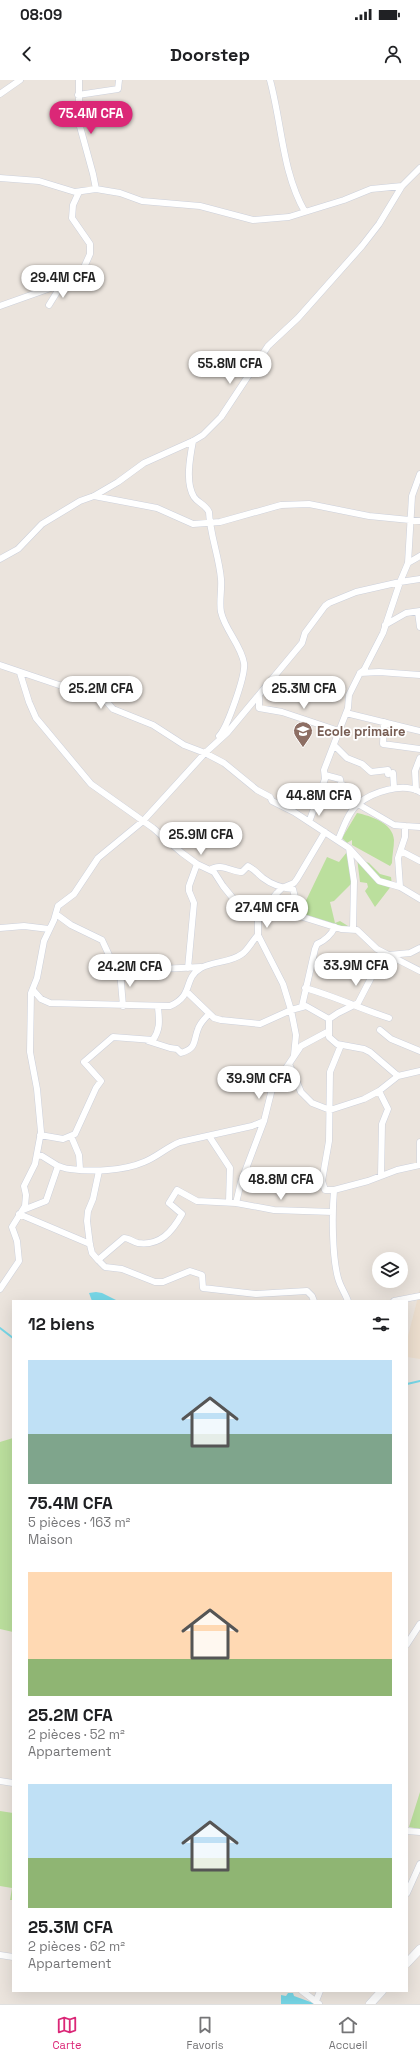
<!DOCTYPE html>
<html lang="fr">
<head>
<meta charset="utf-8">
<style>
	body { margin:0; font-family:"Space Grotesk",sans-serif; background:#f6f6f6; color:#202124; height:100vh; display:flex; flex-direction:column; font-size:15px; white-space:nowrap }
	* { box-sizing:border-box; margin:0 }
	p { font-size:13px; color:#757577 }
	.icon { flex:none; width:22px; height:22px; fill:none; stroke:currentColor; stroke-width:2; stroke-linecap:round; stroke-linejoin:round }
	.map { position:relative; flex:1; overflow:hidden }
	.panel { position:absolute; left:12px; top:1220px; width:396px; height:692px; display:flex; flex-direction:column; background:#fff; border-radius:0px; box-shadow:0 4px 16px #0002 }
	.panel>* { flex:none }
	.controls { position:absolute; left:372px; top:1172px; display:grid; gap:8px }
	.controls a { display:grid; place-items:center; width:36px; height:36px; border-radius:50%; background:#fff; box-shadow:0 4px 16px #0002; font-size:20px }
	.price { position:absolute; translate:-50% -34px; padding:0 9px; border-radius:14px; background:#fff; color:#222; font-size:13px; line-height:26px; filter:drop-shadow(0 1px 2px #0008) }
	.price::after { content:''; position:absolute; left:50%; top:24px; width:12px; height:9px; margin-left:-6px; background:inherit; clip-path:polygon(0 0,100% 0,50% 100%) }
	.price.current { background:#db2777; color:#fff }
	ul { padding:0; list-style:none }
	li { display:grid; align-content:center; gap:8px; height:212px; padding:0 16px }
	li span { display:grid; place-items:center; height:124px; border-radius:0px; color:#555 }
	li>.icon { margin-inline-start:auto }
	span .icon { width:72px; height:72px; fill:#fffc; stroke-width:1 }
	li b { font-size:17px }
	h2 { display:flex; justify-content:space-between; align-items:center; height:48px; padding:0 16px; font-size:17px }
	.status { display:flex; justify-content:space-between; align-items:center; height:28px; padding:0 20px; background:#fff; direction:ltr }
	.status svg { height:11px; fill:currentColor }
	header { display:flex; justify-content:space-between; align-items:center; height:52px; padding:0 16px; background:#fff; font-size:18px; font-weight:600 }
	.menu { display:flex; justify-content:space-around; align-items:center; height:56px; border-top:1px solid #e0e0e0; background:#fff; font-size:11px; color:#757577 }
	.menu a { display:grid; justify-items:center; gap:2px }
	.menu .current { color:#db2777 }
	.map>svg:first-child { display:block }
</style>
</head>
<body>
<div class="status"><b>08:09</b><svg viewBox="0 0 49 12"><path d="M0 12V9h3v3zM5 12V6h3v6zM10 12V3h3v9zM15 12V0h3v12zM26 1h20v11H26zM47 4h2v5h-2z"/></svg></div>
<header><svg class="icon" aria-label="back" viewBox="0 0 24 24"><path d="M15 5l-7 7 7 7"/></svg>Doorstep<svg class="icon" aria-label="person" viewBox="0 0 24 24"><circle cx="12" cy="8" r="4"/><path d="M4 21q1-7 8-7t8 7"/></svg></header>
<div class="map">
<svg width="420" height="1924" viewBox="0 0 420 1924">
	<rect width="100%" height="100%" fill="#ebe4dd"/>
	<path fill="#ecdece" d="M420 1209V1279L407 1277V1260Z"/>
	<path fill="#bbdf9d" d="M357 733C371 736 393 743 394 760 394 768 392 775 392 783L390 786 352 765V760L347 763 342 758Z
		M347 772 352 803 334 821 330 822 335 843 340 841 348 846 344 847 300 833 327 777 339 782Z
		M357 778 369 783 380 794 391 797 392 805 375 827 365 811 368 807 367 803 360 802Z
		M13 1358V1552L0 1549V1362Z
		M420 1712V1749L409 1747Z
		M0 1731 13 1733V1820H10L12 1808 0 1806Z"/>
	<path fill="#77d7e7" d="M96 1212 102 1213 118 1221H92L89 1213Z
		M288 1913H293L294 1916 316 1924H281V1915L286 1916Z"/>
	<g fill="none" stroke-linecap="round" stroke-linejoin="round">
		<path stroke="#77d7e7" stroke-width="2" d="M0 1248 13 1258
			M407 1304 420 1301"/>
		<defs>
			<path id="street" d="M79 0V43L93 94 96 109
				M270 0C282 44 282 92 305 132L344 120 371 109 402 106
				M0 14 20 0
				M78 15 118 9 119 0
				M0 98 39 101 75 112 96 109 120 113 142 121 200 126 253 140 289 137 305 132
				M49 225 62 204
				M0 226 62 204 81 194 90 174V164L72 138 73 125 79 112
				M193 361C190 377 185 403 194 417 198 423 205 424 209 432 210 455 219 476 221 499 222 509 219 522 221 532 225 550 241 565 244 583 246 595 227 648 219 656
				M94 416 157 428 193 444 220 442 281 425 309 424 369 436 420 441
				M0 479 18 469 42 444 80 421 94 416 118 402 144 383 193 361 203 355 221 337 268 266 298 238 362 166 379 144 402 106 420 88
				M408 483 420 476
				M418 532 420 547
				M385 545 406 533 420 531
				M0 585 59 605 69 607 80 603 87 604 100 614 113 629 153 645 184 665 205 673 224 683 257 710 270 717 272 721 294 732 349 768 379 801 400 807 420 819
				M20 593 29 622 36 638 91 704 153 748 182 773 197 784 214 792 223 806 236 822 258 836 293 834 341 849 357 850 377 869 420 891
				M360 593 364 590 383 553 400 502 420 499
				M259 617V628L282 632 339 651 348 628 349 615 360 593 379 592 420 595
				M346 633 420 651
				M384 642 383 664 420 669
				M334 665 347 678 362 684 371 692 388 690V694L393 693 394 708
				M325 695 340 699 341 704 356 712 358 724 394 745 405 746V757L398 778 400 807
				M416 710 415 691 420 678
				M309 742 325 699 324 690 339 651
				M405 746 420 747
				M325 752 297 799 294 803 282 808 277 813 258 836V855L283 904 291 930 306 926 329 939
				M338 760C343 749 348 732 358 724 372 712 403 702 420 712
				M349 768 354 801 353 849
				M401 771 420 781
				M210 790C220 782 232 792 242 792L248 786C255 790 258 794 263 798 272 805 282 808 293 809L299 835
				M56 834 71 845 102 860 115 888 120 891 201 887
				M0 848 24 846 49 849
				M389 875 410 873 420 868
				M188 888 194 823 189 811V806L197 784
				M120 891 123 926
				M305 908C334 916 361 929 389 938
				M33 910 41 919 50 923 170 926C195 915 182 899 201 888 213 881 230 883 242 874 248 870 252 861 258 855
				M187 912 214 938 221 940 260 944 291 930 296 955 294 975
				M302 926 315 869 317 864C326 860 331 855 335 847
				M329 939V957L337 964 364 969 370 972 398 996
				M329 939 338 933 358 923 384 873
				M380 950 391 959 420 971
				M148 961 170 968 177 969 181 973C197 968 193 962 198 949 200 943 205 938 209 934
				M341 965 330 992 329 1061 322 1101 325 1110H334C332 1133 332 1176 338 1198 340 1206 345 1213 348 1221
				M289 984 301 1012 312 1023 330 1030 364 1019 379 1011 398 996 420 991
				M379 1011 388 1029 382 1044 381 1096
				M40 1055 63 1059 75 1054 96 1008 101 1001 84 982 113 957 153 960C161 948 159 940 158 927
				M71 1056 79 1075 80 1089
				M209 1056 230 1088 229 1122
				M37 1075 42 1076 58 1086
				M99 1091 93 1119 88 1131 87 1141 90 1165 92 1173 98 1180 105 1187 122 1189 155 1202H163L190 1191 202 1195 203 1208 256 1214 307 1211 312 1216 314 1221
				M334 1110 368 1101 397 1090 420 1085V1062
				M236 1123 241 1102 264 1041 272 1009 301 966 329 951
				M23 1130 46 1121 58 1086C62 1087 66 1089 70 1089 93 1092 123 1091 144 1082 157 1077 167 1067 180 1062L252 1046 264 1041
				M19 1134 90 1164
				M98 1180 124 1158C129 1158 133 1162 138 1163 160 1166 172 1152 182 1134L169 1123 177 1110 197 1121 236 1123 274 1130 333 1132
				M0 1209 19 1181 17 1161 12 1147 25 1126 26 1115 24 1106 35 1084 41 1052 37 1009 30 972 31 913 37 898 44 861 54 840 58 826 74 814 98 778 143 741 205 673 227 653 302 563 305 553 325 526 329 523 356 512 400 502 408 483 412 416 420 394
				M394 1221 420 1216
				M407 1564 420 1544
				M0 1701 13 1703
				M407 1751 420 1752
				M407 1813 420 1784
				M0 1875 13 1877
				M302 1911 319 1924
				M316 1921 320 1911"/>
			<path id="secondary" d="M407 1883 420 1869
				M370 1924 382 1911"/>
		</defs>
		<use href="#street" stroke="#ccd0db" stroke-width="7"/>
		<use href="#secondary" stroke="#ccd0db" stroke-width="9"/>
		<use href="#street" stroke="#fff" stroke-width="6"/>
		<use href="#secondary" stroke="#fff" stroke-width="8"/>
	</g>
	<defs>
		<symbol id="school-pin" viewBox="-11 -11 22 30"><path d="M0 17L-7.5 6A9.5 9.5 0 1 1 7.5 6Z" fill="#8d6e63" stroke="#fff"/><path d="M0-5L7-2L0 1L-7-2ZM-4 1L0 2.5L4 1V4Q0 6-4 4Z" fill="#fff"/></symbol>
	</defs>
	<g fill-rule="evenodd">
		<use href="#school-pin" x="292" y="640" width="22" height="30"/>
	</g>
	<g text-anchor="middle" stroke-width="3.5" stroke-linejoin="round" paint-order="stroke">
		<g font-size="13" font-weight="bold" fill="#785e54" stroke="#fff" text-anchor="start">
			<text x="317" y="656">Ecole primaire</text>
		</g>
	</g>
</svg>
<div class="controls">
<a><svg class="icon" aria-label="layers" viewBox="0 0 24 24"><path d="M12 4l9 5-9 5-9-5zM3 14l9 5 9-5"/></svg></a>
</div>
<b class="price current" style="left:91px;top:55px">75.4M CFA</b>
<b class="price" style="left:63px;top:219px">29.4M CFA</b>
<b class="price" style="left:230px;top:305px">55.8M CFA</b>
<b class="price" style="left:101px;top:630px">25.2M CFA</b>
<b class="price" style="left:304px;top:630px">25.3M CFA</b>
<b class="price" style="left:319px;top:737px">44.8M CFA</b>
<b class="price" style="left:201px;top:776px">25.9M CFA</b>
<b class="price" style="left:267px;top:849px">27.4M CFA</b>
<b class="price" style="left:356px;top:907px">33.9M CFA</b>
<b class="price" style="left:130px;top:908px">24.2M CFA</b>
<b class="price" style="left:259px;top:1020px">39.9M CFA</b>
<b class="price" style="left:281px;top:1121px">48.8M CFA</b>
<section class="panel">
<h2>12 biens<svg class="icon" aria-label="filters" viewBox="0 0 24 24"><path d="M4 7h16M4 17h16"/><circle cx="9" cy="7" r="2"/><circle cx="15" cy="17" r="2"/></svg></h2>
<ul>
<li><span style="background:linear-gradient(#bfe0f5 60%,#7fa58c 0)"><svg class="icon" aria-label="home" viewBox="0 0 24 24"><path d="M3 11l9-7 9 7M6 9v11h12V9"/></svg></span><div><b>75.4M CFA</b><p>5 pièces · 163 m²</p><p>Maison</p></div></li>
<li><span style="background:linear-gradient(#ffd9b3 70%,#8fb573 0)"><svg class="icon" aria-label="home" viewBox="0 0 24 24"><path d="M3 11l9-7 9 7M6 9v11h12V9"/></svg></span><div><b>25.2M CFA</b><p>2 pièces · 52 m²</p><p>Appartement</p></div></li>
<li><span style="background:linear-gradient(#bfe0f5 60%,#8fb573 0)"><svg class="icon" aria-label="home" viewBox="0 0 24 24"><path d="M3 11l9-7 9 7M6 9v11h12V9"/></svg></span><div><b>25.3M CFA</b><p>2 pièces · 62 m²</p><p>Appartement</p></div></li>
</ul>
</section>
</div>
<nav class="menu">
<a class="current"><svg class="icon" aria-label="map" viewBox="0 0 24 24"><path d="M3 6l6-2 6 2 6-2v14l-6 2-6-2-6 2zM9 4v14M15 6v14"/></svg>Carte</a>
<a><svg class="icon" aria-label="saved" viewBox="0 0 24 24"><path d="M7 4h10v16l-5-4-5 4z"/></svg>Favoris</a>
<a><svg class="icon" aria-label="home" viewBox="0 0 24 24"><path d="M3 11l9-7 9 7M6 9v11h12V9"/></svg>Accueil</a>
</nav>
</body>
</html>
